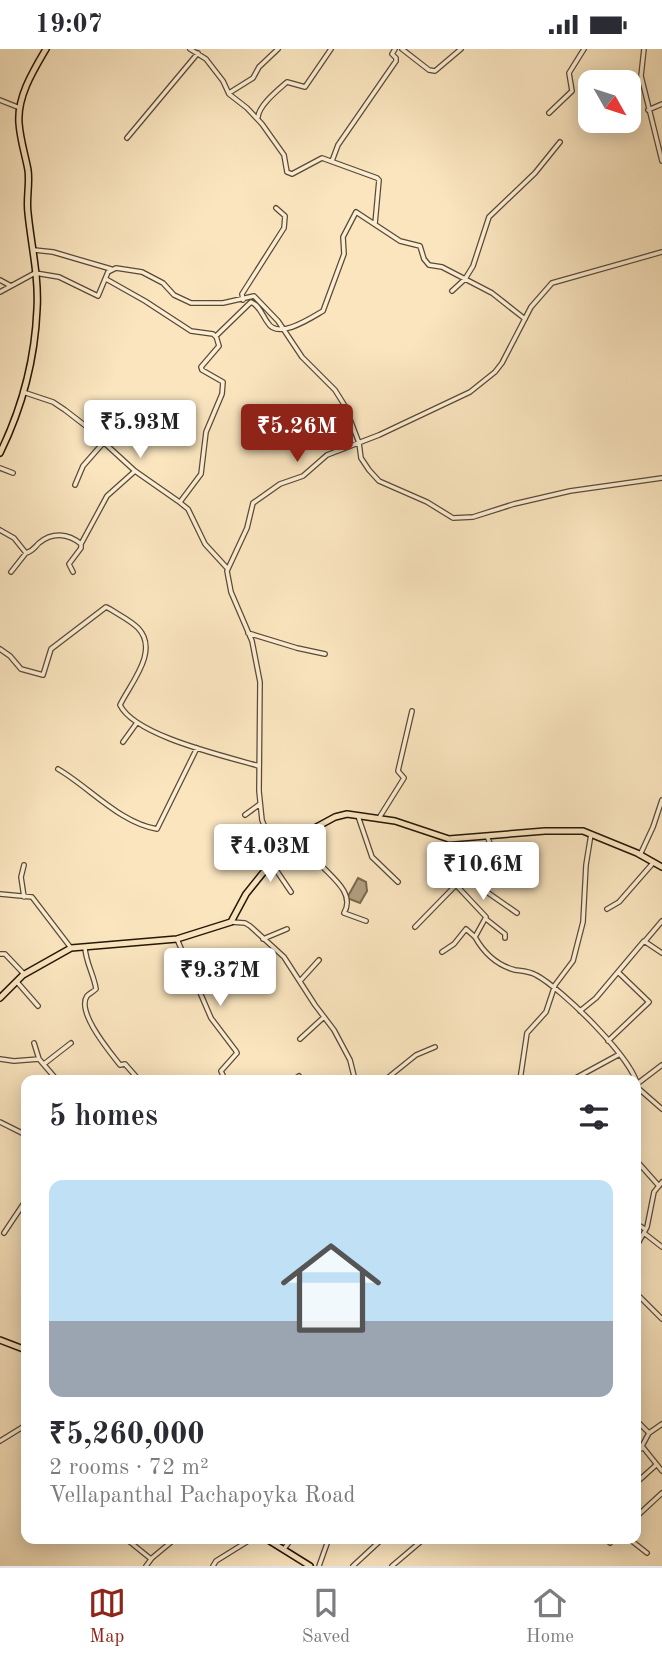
<!DOCTYPE html>
<html lang="en">
<head>
<meta charset="utf-8">
<style>
	body { margin:0; font-family:"Old Standard TT",serif; background:#f7f7f7; color:#2b2b33; height:100vh; display:flex; flex-direction:column; font-size:26px; white-space:nowrap }
	* { box-sizing:border-box; margin:0 }
	p { font-size:23px; color:#7c7c81 }
	.icon { flex:none; width:38px; height:38px; fill:none; stroke:currentColor; stroke-width:2; stroke-linecap:round; stroke-linejoin:round }
	.map { position:relative; flex:1; overflow:hidden }
	.panel { position:absolute; left:21px; top:1026px; width:620px; height:469px; display:flex; flex-direction:column; background:#fff; border-radius:14px; box-shadow:0 4px 18px #0003 }
	.panel>* { flex:none }
	.needle { width:46px; rotate:129deg }
	.fabs { position:absolute; left:578px; top:21px; display:grid; gap:14px }
	.fabs a { display:grid; place-items:center; width:63px; height:63px; border-radius:14px; background:#fff; box-shadow:0 4px 18px #0003; font-size:35px }
	.price { position:absolute; translate:-50% -60px; padding:0 16px; border-radius:7px; background:#fff; color:#222; font-size:23px; line-height:46px; filter:drop-shadow(0 2px 4px #0008) }
	.price::after { content:''; position:absolute; left:50%; top:42px; width:21px; height:16px; margin-left:-10px; background:inherit; clip-path:polygon(0 0,100% 0,50% 100%) }
	.price.current { background:#8f2418; color:#fff }
	ul { padding:0; list-style:none }
	li { display:grid; align-content:center; gap:14px; height:371px; padding:0 28px }
	li span { display:grid; place-items:center; height:217px; border-radius:14px; color:#555 }
	li>.icon { margin-inline-start:auto }
	span .icon { width:126px; height:126px; fill:#fffc; stroke-width:1 }
	li b { font-size:30px }
	h2 { display:flex; justify-content:space-between; align-items:center; height:84px; padding:0 28px; font-size:30px }
	.status { display:flex; justify-content:space-between; align-items:center; height:49px; padding:0 35px; background:#fff; direction:ltr }
	.status svg { height:19px; fill:currentColor }
	.menu { display:flex; justify-content:space-around; align-items:center; height:98px; border-top:2px solid #e1e1e2; background:#fff; font-size:19px; color:#7c7c81 }
	.menu a { display:grid; justify-items:center; gap:4px }
	.menu .current { color:#8f2418 }
	.map>svg:first-child { display:block }
</style>
</head>
<body>
<div class="status"><b>19:07</b><svg viewBox="0 0 49 12"><path d="M0 12V9h3v3zM5 12V6h3v6zM10 12V3h3v9zM15 12V0h3v12zM26 1h20v11H26zM47 4h2v5h-2z"/></svg></div>
<div class="map">
<svg width="662" height="1517" viewBox="0 0 662 1517">
	<rect width="100%" height="100%" fill="#fae5bf"/>
	<filter id="stains"><feTurbulence type="fractalNoise" baseFrequency=".00286" numOctaves="4"/><feColorMatrix values="0 0 0 0 .2 0 0 0 0 .09 0 0 0 0 .02 0 0 0 .5 -.17"/></filter>
	<radialGradient id="worn" r=".72"><stop offset=".6" stop-color="#630" stop-opacity="0"/><stop offset="1" stop-color="#630" stop-opacity=".3"/></radialGradient>
	<path fill="#b19f80" stroke="#79694f" stroke-width="2" d="M358 829 366 833 367 842 360 854 347 849Z"/>
	<g fill="none" stroke-linecap="round" stroke-linejoin="round">
		<defs>
			<path id="minor" d="M190 0 206 10 223 32 229 45 247 59 262 75 284 106 287 123 292 125 322 109 377 129 379 131 375 175
				M402 0 429 21 435 22 461 0
				M644 0 641 27 662 112
				M229 44 253 29 259 18 278 0
				M0 51 20 59
				M648 61 662 55
				M549 64 572 42 569 24 584 0
				M258 68C259 56 278 41 287 33L305 38 331 0
				M127 89 198 4
				M332 112 338 96 396 12V9L392 5 395 0
				M34 201 53 203 111 220
				M106 230 145 252 191 282 213 285 216 288
				M0 231 11 237
				M452 242 465 230 473 217 489 168 535 124 560 93
				M0 243 35 224 59 228 98 247 108 223 116 219 142 223 163 234 174 246 191 254H223L254 247 278 272 302 308 335 341 345 357 359 394 361 409 369 421 379 432 427 453 453 469 473 468 514 455 570 442 662 429
				M243 251 242 245 284 179 285 167 276 159
				M23 343 53 353 65 361 87 378 135 422 178 452 188 460 205 495 227 519
				M0 419 13 424
				M75 436 83 417 104 393
				M180 453 201 425 206 383 222 345 223 333 202 321 201 318 219 297 216 287 251 253C260 257 262 266 268 274 278 291 311 269 323 262L344 205 343 188 356 163 400 192 420 197 424 210 429 216 442 218 492 244 525 270
				M0 481 14 489 26 504C33 502 34 499 39 494 52 483 68 484 81 495V499L69 515 73 523
				M81 495 107 447 135 422
				M11 523 26 504
				M248 584 297 599 325 605
				M0 600 10 607 21 620 43 626 51 600 106 558 110 560C119 566 130 571 138 579 160 602 130 635 120 656 135 687 225 707 259 717
				M123 693 136 675
				M58 720C89 738 120 774 157 780L197 699
				M245 766 260 755
				M358 767 372 808 398 833
				M379 769 404 729 398 722 412 662
				M300 786C305 796 311 805 319 814 330 827 356 844 344 864L366 872
				M487 787 493 802 466 820 456 836 486 868 475 888C484 904 496 916 515 921 522 922 529 922 536 926 561 939 636 1012 638 1039L662 1060
				M276 806 262 771 259 742 260 633 252 592 231 543 227 522 247 479 253 454 280 435 303 427 327 406 379 386 470 343 495 323 502 314 531 258 552 234 662 203
				M488 806 501 819 496 826
				M640 806 653 778 662 751
				M272 815 291 843
				M461 825 517 864
				M0 845 32 848 71 899
				M24 848 21 828 24 816
				M607 860 619 853 653 814
				M486 870 505 885V889
				M231 873 245 874 250 877 284 908 315 956 334 981 350 1011 355 1031
				M415 878 456 836
				M177 890 211 969 236 1002 237 1004 221 1022 225 1031
				M263 890 287 880
				M645 892 662 872
				M85 899C86 914 94 926 96 940 93 943 90 944 87 947 76 963 110 1003 120 1016L125 1015 139 1031
				M442 903 454 895 466 880 475 888
				M0 905H5L24 925
				M300 932 319 911
				M17 933 38 957
				M580 962 596 949 644 892 662 904
				M300 990 324 968
				M608 992 649 953 618 923
				M34 994 39 1010
				M0 1010 14 1012 39 1010 57 1031
				M44 1015 71 994
				M293 1031 299 1027 302 1031
				M385 1031 416 1006 435 998
				M520 1031 527 984 546 963 555 936 573 912 583 873 586 816 591 785
				M572 1031 618 1006
				M637 1035 662 1016
				M0 1073 26 1086V1090
				M635 1110 659 1137
				M635 1174 645 1180
				M4 1184 26 1151
				M644 1184 662 1198
				M635 1200 647 1178 654 1143 662 1133
				M635 1243 662 1270
				M635 1370 649 1384 662 1375
				M649 1384 642 1397 662 1422
				M0 1392 26 1376
				M635 1402 643 1399
				M635 1435 656 1416
				M635 1469 662 1444
				M125 1489 151 1510
				M628 1489 647 1504
				M610 1494 614 1489
				M284 1500 292 1489
				M146 1517 152 1509 176 1489
				M213 1517 216 1512 253 1489
				M319 1517 329 1489
				M353 1517 381 1491
				M392 1517 425 1489"/>
			<path id="major" d="M0 404C22 359 35 309 37 260 39 228 31 195 28 164 26 150 30 135 28 121 25 105 20 90 19 74 17 48 33 22 46 0
				M0 949 23 926 71 899 177 890 231 873 246 845 287 794 335 768 347 765 395 772 449 790 545 782H583L637 804 662 818
				M0 1291 26 1301
				M265 1489 310 1517"/>
		</defs>
		<use href="#minor" stroke="#5a4a34" stroke-width="6"/>
		<use href="#major" stroke="#241706" stroke-width="8"/>
		<use href="#minor" stroke="#fceed5" stroke-width="3.5"/>
		<use href="#major" stroke="#fae5bf" stroke-width="5"/>
	</g>
	<rect width="100%" height="100%" filter="url(#stains)"/>
	<rect width="100%" height="100%" fill="url(#worn)"/>
</svg>
<div class="fabs">
<a><svg class="needle" viewBox="-14 -14 28 28"><path d="M0-13l5 13h-10z" fill="#e53935"/><path d="M0 13l5-13h-10z" fill="#7c7c81"/></svg></a>
</div>
<b class="price" style="left:140px;top:411px">₹5.93M</b>
<b class="price current" style="left:297px;top:415px">₹5.26M</b>
<b class="price" style="left:270px;top:835px">₹4.03M</b>
<b class="price" style="left:483px;top:853px">₹10.6M</b>
<b class="price" style="left:220px;top:959px">₹9.37M</b>
<section class="panel">
<h2>5 homes<svg class="icon" aria-label="filters" viewBox="0 0 24 24"><path d="M4 7h16M4 17h16"/><circle cx="9" cy="7" r="2"/><circle cx="15" cy="17" r="2"/></svg></h2>
<ul>
<li><span style="background:linear-gradient(#bfe0f5 65%,#9aa5b1 0)"><svg class="icon" aria-label="home" viewBox="0 0 24 24"><path d="M3 11l9-7 9 7M6 9v11h12V9"/></svg></span><div><b>₹5,260,000</b><p>2 rooms · 72 m²</p><p>Vellapanthal Pachapoyka Road</p></div></li>
</ul>
</section>
</div>
<nav class="menu">
<a class="current"><svg class="icon" aria-label="map" viewBox="0 0 24 24"><path d="M3 6l6-2 6 2 6-2v14l-6 2-6-2-6 2zM9 4v14M15 6v14"/></svg>Map</a>
<a><svg class="icon" aria-label="saved" viewBox="0 0 24 24"><path d="M7 4h10v16l-5-4-5 4z"/></svg>Saved</a>
<a><svg class="icon" aria-label="home" viewBox="0 0 24 24"><path d="M3 11l9-7 9 7M6 9v11h12V9"/></svg>Home</a>
</nav>
</body>
</html>
